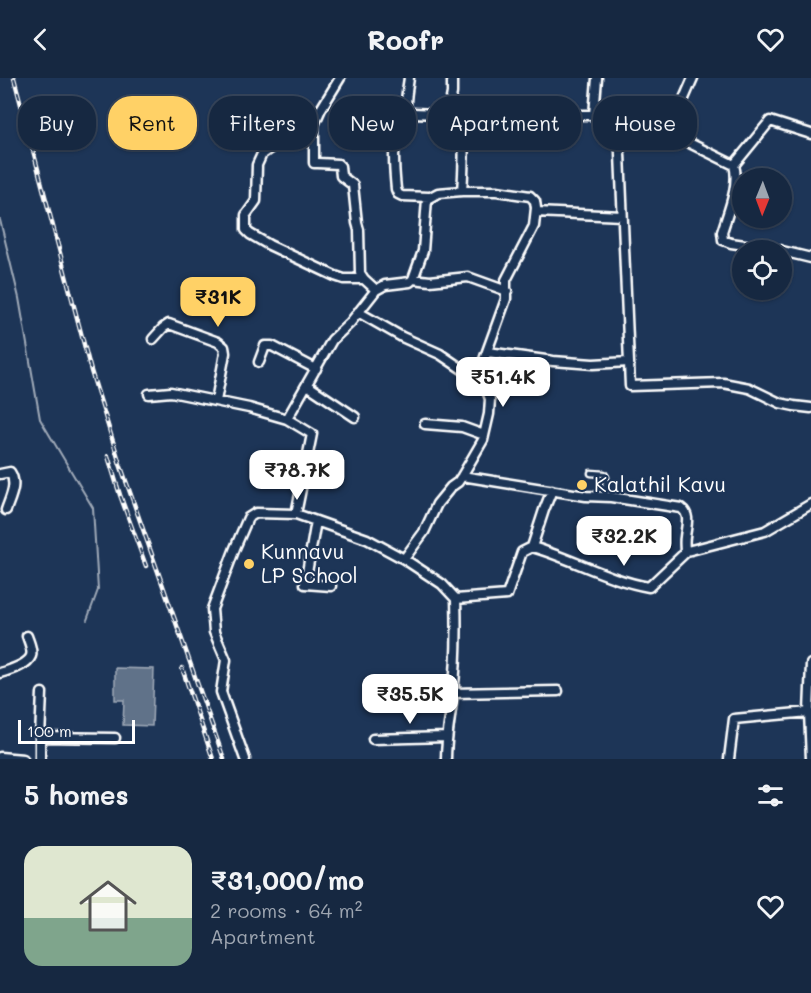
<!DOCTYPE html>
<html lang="en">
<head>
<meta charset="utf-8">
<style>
	body { margin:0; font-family:Mali,sans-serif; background:#1f3048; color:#f1f3f6; height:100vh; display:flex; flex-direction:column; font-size:22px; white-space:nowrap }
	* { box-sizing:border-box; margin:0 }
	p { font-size:20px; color:#9ea6b1 }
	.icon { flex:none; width:33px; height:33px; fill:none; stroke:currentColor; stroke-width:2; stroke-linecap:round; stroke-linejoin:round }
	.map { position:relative; height:681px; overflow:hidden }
	.details { display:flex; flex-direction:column; background:#162841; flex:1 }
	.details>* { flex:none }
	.banner { position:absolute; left:18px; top:18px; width:776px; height:54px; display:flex; gap:12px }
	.needle { width:39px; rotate:181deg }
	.tools { position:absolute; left:732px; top:90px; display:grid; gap:12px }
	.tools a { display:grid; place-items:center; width:60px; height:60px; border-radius:50%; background:#162841; box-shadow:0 2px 4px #0004,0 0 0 2px #35445a; font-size:30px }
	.scale { position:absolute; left:18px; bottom:15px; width:117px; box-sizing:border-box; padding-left:6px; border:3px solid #fff; border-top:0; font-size:16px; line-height:21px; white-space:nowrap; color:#fff; -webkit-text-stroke:4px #1d3557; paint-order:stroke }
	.price { position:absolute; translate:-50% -51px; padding:0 14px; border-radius:12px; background:#fff; color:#222; font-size:20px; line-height:39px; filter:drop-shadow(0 2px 3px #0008) }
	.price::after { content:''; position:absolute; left:50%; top:36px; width:18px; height:14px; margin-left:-9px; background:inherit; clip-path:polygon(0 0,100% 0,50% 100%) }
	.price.on { background:#ffd166; color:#111 }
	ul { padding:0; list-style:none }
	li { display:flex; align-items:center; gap:18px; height:150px; padding:0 24px }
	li+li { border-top:2px solid #35445a }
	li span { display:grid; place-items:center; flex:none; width:168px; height:120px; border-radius:18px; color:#555 }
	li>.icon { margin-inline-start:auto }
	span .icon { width:72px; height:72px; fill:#fffc; stroke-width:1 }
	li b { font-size:26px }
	h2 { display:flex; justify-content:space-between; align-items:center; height:72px; padding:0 24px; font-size:26px }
	.pill { padding:0 21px; border-radius:24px; background:#162841; box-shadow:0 2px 4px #0004,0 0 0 2px #35445a; font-size:21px; line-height:54px }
	.pill.on { background:#ffd166; color:#111 }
	header { display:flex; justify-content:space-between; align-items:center; height:78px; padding:0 24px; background:#162841; font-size:27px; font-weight:700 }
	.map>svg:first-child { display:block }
</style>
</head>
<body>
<header><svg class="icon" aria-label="back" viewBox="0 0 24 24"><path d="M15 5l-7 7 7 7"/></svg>Roofr<svg class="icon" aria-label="heart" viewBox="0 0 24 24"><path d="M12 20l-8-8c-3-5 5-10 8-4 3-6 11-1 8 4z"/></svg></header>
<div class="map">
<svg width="811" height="681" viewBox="0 0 811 681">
	<rect width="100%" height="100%" fill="#1d3557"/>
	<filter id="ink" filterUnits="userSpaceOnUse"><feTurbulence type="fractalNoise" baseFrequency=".0167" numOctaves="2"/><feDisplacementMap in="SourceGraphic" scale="12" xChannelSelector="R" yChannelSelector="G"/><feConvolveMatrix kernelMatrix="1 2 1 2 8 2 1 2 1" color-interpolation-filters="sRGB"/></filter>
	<g filter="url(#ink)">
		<path fill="#617289" stroke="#a0aab8" stroke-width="1.5" d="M115 590 154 591 152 648 123 647 124 622H115Z"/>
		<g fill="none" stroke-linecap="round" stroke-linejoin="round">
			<path stroke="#a0aab8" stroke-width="2" d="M0 142 19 220 40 341 93 430 98 512 87 542"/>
			<defs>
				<path id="service" d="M591 395 604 396 606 399 605 419"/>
				<path id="minor" d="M340 0 321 31 314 47V85H318L338 86 340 88 341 98 353 107 357 145 359 152 360 195 364 201 376 212
					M407 31C391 58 393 81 396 111L398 116 402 118 429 119
					M448 37 452 15V0
					M463 37H594L619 52 669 55 734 87
					M594 37 597 0
					M314 47 286 59 262 76 257 87 256 123 246 137V152L250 156 269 167 335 198 344 201H364
					M619 52 630 308 723 305 749 310 780 325 794 328 811 330
					M669 55 693 0
					M462 113H497L530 118 535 123 536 130 534 148 506 202V221L477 301
					M536 134 622 138
					M780 172 731 165 723 162 722 154C728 134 740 107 734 87L770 43 811 56
					M782 173 811 180
					M413 201 430 203 468 199 507 213
					M358 234 402 259 440 276 477 301 486 310 490 321 489 336 483 362 462 398 458 404 451 409 437 426 424 454 404 481
					M153 261 163 250 169 246 218 264 224 269 225 275 216 323
					M488 274 553 283 593 286 629 284
					M259 284 265 268H272L316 291
					M307 307 355 339
					M149 316 171 314 249 330 287 341 332 262 350 245 376 212 385 207 410 204 413 201 423 173 427 121 438 115 462 113C464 88 464 63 463 37L413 35C411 35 409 34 408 33 404 28 408 7 409 0
					M287 341 312 356 296 436
					M425 346 462 349 484 357
					M0 396 10 394C18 406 10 420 6 432
					M462 398 586 418 611 419 681 430C691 437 686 448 685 459 684 464 685 470 685 475
					M316 443 305 506 331 508
					M532 469 544 432 552 412
					M456 521 507 517 522 474 532 469C571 480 608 502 649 509L687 473 765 453 811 426
					M0 595C9 592 27 588 31 578 33 572 29 564 27 558
					M453 615 558 613
					M40 659 42 615
					M373 661 447 659
					M0 679 23 681
					M40 681V659L115 660
					M245 681 221 614 226 582 214 554 212 531 235 470 248 440 256 435 296 436 367 461 404 481 442 506 456 521C457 552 457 584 453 615 451 637 446 659 446 681
					M729 681 734 641 809 634
					M811 681 809 634 811 586"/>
			</defs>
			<use href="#service" stroke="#fff" stroke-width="9"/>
			<use href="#minor" stroke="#fff" stroke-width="13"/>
			<use href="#service" stroke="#1d3557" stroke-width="4.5"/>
			<use href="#minor" stroke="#1d3557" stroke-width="8"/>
			<defs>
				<path id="rail" d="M14 0 91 293 120 386 224 681
					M108 378 120 417 146 488
					M182 590 213 681"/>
			</defs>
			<use href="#rail" stroke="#fff" stroke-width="4.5"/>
			<use href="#rail" stroke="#1d3557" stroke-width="2" stroke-dasharray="7" stroke-linecap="butt"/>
		</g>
	</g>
	<g fill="#ffd166" stroke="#1d3557" stroke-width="2">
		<circle cx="582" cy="407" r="6"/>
		<circle cx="249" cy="486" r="6"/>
	</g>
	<g text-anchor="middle" stroke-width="4.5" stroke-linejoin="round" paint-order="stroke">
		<g font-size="21" fill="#fff" stroke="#1d3557" text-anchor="start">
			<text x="594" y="414">Kalathil Kavu</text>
			<text x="261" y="481">Kunnavu<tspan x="261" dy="24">LP School</tspan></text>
		</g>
	</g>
</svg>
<div class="tools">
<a><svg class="needle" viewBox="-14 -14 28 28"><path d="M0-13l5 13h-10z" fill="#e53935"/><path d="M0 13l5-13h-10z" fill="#9ea6b1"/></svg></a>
<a><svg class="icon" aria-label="locate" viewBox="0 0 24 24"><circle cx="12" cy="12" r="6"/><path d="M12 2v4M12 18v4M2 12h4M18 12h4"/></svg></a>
</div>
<div class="scale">100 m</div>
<b class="price on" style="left:218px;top:250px">₹31K</b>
<b class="price" style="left:503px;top:330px">₹51.4K</b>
<b class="price" style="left:297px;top:423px">₹78.7K</b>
<b class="price" style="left:624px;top:489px">₹32.2K</b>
<b class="price" style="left:410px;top:647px">₹35.5K</b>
<div class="banner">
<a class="pill">Buy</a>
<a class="pill on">Rent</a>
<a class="pill">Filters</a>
<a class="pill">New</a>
<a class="pill">Apartment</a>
<a class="pill">House</a>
</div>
</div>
<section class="details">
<h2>5 homes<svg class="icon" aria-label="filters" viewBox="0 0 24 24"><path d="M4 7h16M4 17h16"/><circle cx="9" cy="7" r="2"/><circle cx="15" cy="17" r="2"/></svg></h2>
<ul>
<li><span style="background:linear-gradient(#dfe7d0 60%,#7fa58c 0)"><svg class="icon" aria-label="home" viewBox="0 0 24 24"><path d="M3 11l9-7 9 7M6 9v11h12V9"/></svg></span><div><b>₹31,000/mo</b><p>2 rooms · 64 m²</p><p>Apartment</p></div><svg class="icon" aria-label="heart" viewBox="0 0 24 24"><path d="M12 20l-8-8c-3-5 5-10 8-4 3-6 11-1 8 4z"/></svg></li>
</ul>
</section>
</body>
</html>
